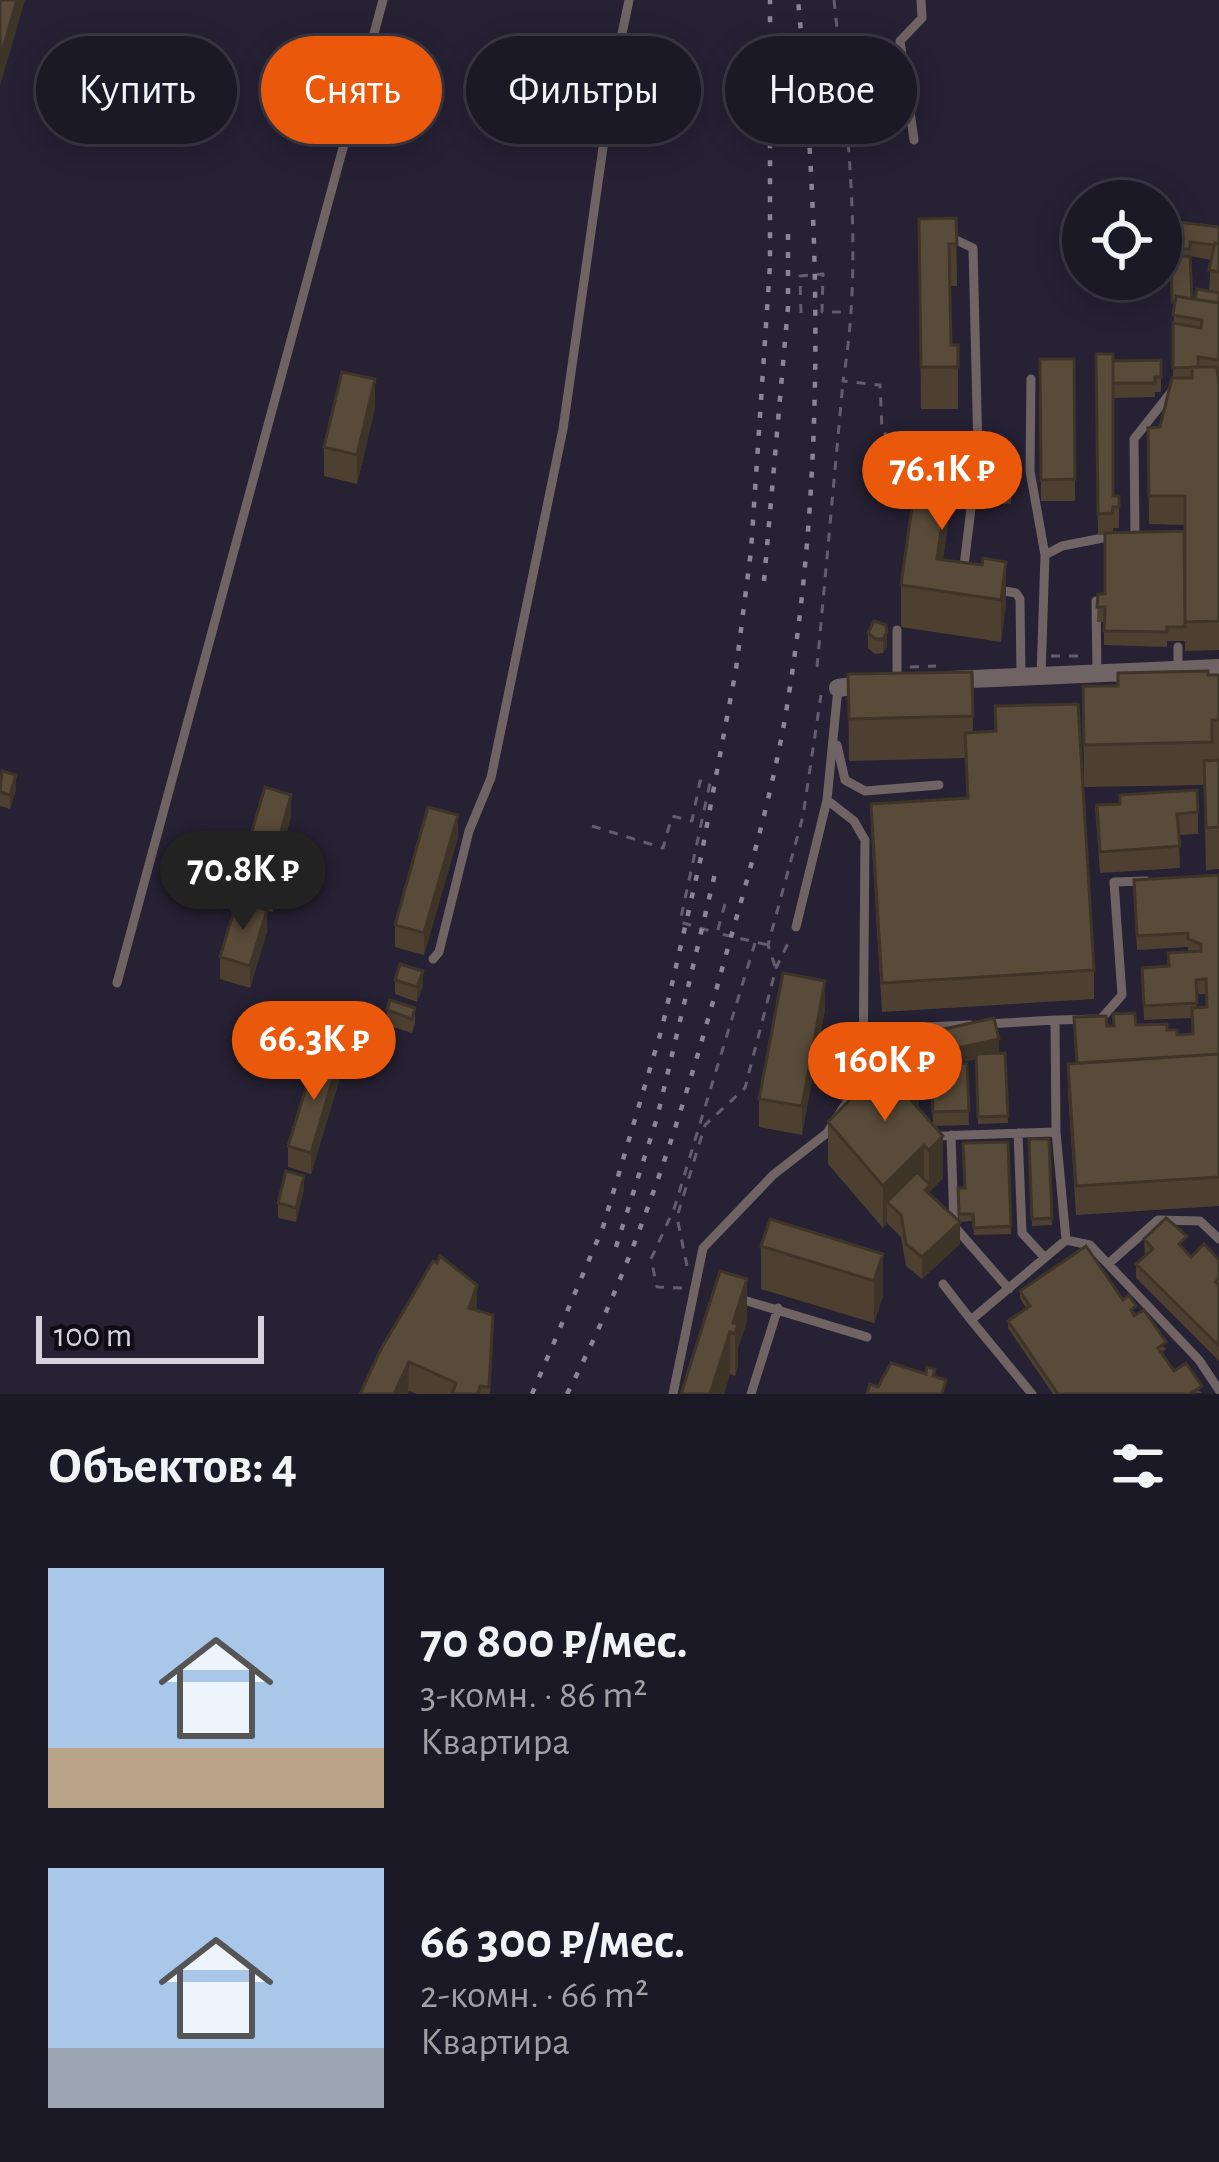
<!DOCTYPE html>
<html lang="ru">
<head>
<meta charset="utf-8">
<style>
	body { margin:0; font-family:"Alegreya Sans",sans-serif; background:#25222e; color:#f1f3f6; height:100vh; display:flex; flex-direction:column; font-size:45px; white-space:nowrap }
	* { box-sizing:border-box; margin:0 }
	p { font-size:39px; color:#a0a0a7 }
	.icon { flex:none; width:66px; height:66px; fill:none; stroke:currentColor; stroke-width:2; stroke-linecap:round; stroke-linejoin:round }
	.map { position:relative; height:1394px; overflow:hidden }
	.side { display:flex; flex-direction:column; background:#1c1926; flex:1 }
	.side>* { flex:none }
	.top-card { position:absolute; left:36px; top:36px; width:1149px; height:108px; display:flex; gap:24px }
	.buttons { position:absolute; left:1062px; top:180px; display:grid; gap:24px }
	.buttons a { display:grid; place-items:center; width:120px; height:120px; border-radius:50%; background:#1c1926; box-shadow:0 6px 30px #0003,0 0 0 3px #3a3843; font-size:60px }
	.scale { position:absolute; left:36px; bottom:30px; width:228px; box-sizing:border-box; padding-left:12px; border:6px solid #d5d2de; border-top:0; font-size:33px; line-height:42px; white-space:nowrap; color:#d5d2de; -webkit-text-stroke:9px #0e0c14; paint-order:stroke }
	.price { position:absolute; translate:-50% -102px; padding:0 27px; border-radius:42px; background:#ea580c; color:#fff; font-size:39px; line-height:78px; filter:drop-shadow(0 3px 6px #0008) }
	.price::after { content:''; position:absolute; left:50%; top:72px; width:36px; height:27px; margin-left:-18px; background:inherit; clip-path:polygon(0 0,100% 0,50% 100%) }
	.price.current { background:#222; color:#fff }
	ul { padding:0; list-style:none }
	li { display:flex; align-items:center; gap:36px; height:300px; padding:0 48px }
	li span { display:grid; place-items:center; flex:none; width:336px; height:240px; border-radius:0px; color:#555 }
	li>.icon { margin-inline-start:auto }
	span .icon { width:144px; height:144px; fill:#fffc; stroke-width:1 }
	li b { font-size:51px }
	h2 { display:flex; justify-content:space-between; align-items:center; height:144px; padding:0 48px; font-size:51px }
	.chip { padding:0 42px; border-radius:54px; background:#1c1926; box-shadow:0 6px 30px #0003,0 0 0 3px #3a3843; font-size:42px; line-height:108px }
	.chip.current { background:#ea580c; color:#fff }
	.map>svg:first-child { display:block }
</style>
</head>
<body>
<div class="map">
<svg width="1219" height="1394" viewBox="0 0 1219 1394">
	<rect width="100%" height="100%" fill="#262133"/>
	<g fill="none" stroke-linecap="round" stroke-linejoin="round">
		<path stroke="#635e6e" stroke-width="3" stroke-dasharray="9 9" stroke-linecap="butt" d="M834 0C847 123 864 257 843 381L880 385 882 429 888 438
			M801 313 800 276 823 274 822 312H848
			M1051 656H1084
			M817 667 843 382
			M910 667 936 666
			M592 826 663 848 672 816 692 821 700 781 710 783 680 922 717 933
			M725 904 717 933 768 945
			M775 966 768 945 803 816 821 695
			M687 1266 677 1217 705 1125 745 1088 776 968 790 939
			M682 1288 657 1287 651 1259 674 1209 755 943"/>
		<path stroke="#6f6364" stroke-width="9" d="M914 140 900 41 922 18 921 0
			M950 237 973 248 978 451
			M1031 379 1030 471 1045 555
			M897 450H928
			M950 450 978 451 963 574
			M1129 536H1135L1134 439 1172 391
			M998 590 1016 593 1020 599 1021 677
			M1096 601 1097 674
			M897 630V683
			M1178 670V647
			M1041 676 1045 555 1062 546 1113 536
			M837 745 845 780 865 791 939 785
			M796 927 827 800 838 688
			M433 959 439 952 469 831 491 778 563 429 613 77 629 0
			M117 983 383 0
			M1055 1020 1101 1019 1122 995 1114 882 1146 881
			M986 1024 1055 1020 1056 1132 1066 1240
			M862 1030 970 1025
			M1018 1133 1022 1233 1045 1258
			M951 1135 954 1226 1009 1289
			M935 1136 1056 1132
			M1108 1264 1158 1220 1200 1221 1219 1239
			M943 1284 971 1320
			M737 1298 867 1337
			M673 1394 703 1248 773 1175 827 1133 863 1077 865 840 854 821 827 800
			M751 1394 778 1308
			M1032 1394 971 1320 1066 1240 1090 1245 1199 1360 1219 1390"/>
		<path stroke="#6f6364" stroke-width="18" d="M948 680 1219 668
			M838 688 873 683"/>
		<path stroke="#8a8695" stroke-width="4.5" stroke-dasharray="6 12" stroke-linecap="butt" d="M764 581 788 307V234
			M616 1247 657 1118 717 865
			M532 1394 603 1227 662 1028 701 857 736 669 751 551 770 265V0
			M567 1394C637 1258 682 1115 722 969 748 876 776 784 790 687 825 460 820 229 798 0"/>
	</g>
	<path fill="#4d4031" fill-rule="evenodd" d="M956 218 957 286H950L951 345H958V409H921L919 219Z
		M1170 221 1219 227V374H1217L1219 385V650L1185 651V641H1167V647L1104 645V622H1097L1098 594H1105V535H1098L1096 354 1113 361 1161 360V392H1155V397L1113 398V496H1119V528H1113V533L1185 593V525L1149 524 1148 428 1160 427 1173 378 1174 309ZM1190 256 1211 260 1209 291 1195 299H1192Z
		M1040 359H1074L1075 501H1041Z
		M375 408 357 484 324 476V447Z
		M960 442V484L957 508 950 507 943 560 1006 604 1001 642 901 627V585Z
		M998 467H1011V504H998Z
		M874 621 887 647 883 653 875 654 868 648V633Z
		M972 672 973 733 995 731V706L1094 970V999L882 1012 871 833V804L967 798 965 758 849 761 848 674Z
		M1208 675H1219V869L1206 870 1204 785 1084 787 1083 686H1118Z
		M0 776 16 790 10 809 0 806Z
		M1095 807 1198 812V834L1179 835 1180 868 1100 873Z
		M291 816 277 867 282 883 273 912 267 911V932L250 988 220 979V957L245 904V890L253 861 250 860V838Z
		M458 837 424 955 395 947V925Z
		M1219 875V1206L1076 1215 1068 1092V1064L1076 1063 1074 1017 1107 1026 1136 1025 1167 1030 1177 1035 1192 1034V1018L1144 1020 1142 982 1188 951V947L1137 950 1134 894ZM1197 994H1206V1007H1197Z
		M395 980 423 986 417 1002 395 994Z
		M415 1008V1023L412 1033 387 1025V1010Z
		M825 1009 802 1135 759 1127V1099Z
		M926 1033 999 1053H1005L1008 1123 978 1124 976 1059 956 1063H967L969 1125 935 1126 943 1178 930 1191V1194L959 1221 958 1188H965L1008 1142 1011 1234 974 1235 973 1221 959 1222 960 1244 922 1279 906 1266 901 1237 887 1223 883 1228 828 1164V1122L919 1108 933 1124 931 1069 926 1048Z
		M339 1081 311 1174 288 1167V1146Z
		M1029 1139H1049L1052 1225 1032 1226Z
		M304 1190 296 1222 278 1218V1203Z
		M1144 1239 1186 1252 1191 1257 1219 1260V1361L1136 1278V1264L1145 1255Z
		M761 1246 883 1254V1296L874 1323 761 1289Z
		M720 1271 747 1321 738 1348V1366L735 1376 730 1374 724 1394H681Z
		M1020 1291 1123 1300 1136 1314 1134 1316 1166 1349 1161 1353 1174 1371 1202 1393 1053 1394 1008 1328V1321L1026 1308 1020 1298Z
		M477 1311 493 1344 490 1394H417L409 1391 408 1394H360Z"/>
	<path fill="#3e3428" d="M17 0H25L0 86V58Z
		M375 379V408L357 484V455Z
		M960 442V484L957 508V466Z
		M950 465V507L939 591 937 559Z
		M1006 562V604L1001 642V600Z
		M887 632V647L883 653V639Z
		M16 775V790L10 809V795Z
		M291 795V816L277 867V846Z
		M458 815V837L424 955V933Z
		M282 869V883L273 912V898Z
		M267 910V932L250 988V966Z
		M423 971V986L417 1002V987Z
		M825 981V1009L802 1135V1106Z
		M999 1039V1053L930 1069V1054Z
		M339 1059V1081L311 1174V1153Z
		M919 1090V1132L910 1099Z
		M943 1136V1178L930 1191V1207L925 1190 929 1186V1150Z
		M924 1145V1187L887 1202V1223L883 1228V1186Z
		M304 1176V1190L296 1222V1208Z
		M960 1222V1244L922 1279V1257Z
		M883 1254V1296L874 1323V1281Z
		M747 1279V1321L738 1348V1366L735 1376V1334L733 1323Z
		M477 1285V1314L469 1308Z
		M730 1332V1374L724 1394H710Z
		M409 1362 408 1394H394Z"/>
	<path fill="#594b39" stroke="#3e3428" stroke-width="3" d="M0 0H17L0 58Z
		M956 218 957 244H949L951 345H958V367H921L919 219Z
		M1170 221 1219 227V244L1215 243 1214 245 1190 242V249H1171Z
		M1215 243 1219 244V272L1209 270Z
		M1190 256 1192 299 1176 296 1175 302H1172L1171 257Z
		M1197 289 1219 293V303L1195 299Z
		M1176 296 1219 303V360L1198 357V367L1173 368V323L1201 328 1202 320 1173 315Z
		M1096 354H1113V496H1119V507H1113L1112 513 1098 514Z
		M1040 359H1074L1075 479 1041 480Z
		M1161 360V377H1155V383H1113V361Z
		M1192 367H1217L1219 385V621L1185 622V496H1149L1148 428 1160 427 1172 378H1192Z
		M342 372 375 379 357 455 324 447Z
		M922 436 960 442 957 466 950 465 937 559 982 565 983 558 1006 562 1001 600 901 585Z
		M998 467H1011V489H998Z
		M1184 531 1185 627H1167V632L1104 631 1105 607H1097L1098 594H1105V533Z
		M874 621 886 625 887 632 883 639H875L868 633Z
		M1208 671V675H1219V720H1212V742L1084 745 1083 686H1118V673Z
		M972 672 973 716 849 719 848 674Z
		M1078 704 1094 970 882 983 871 804 968 798 965 733 996 731 995 706Z
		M1219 760V827L1206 828 1204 761Z
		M2 771 16 775 10 795 0 792Z
		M265 787 291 795 277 846 250 838Z
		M1197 790 1198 812 1177 814 1180 846 1100 852 1097 805 1120 804V795Z
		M428 807 458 815 424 933 395 925Z
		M253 860 282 869 273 898 245 890Z
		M1219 875V1054L1077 1063 1074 1017 1106 1016 1107 1026H1114L1113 1014 1135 1013 1136 1025 1167 1024V1030H1177V1035L1193 1034 1192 1008 1207 1007 1206 979 1196 980 1197 1003 1144 1006 1142 968 1169 966 1168 953 1201 951V944L1188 939V933L1137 936 1134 880Z
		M237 901 267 910 250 966 220 957Z
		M400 964 423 971 417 987 395 980Z
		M783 973 825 981 802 1106 759 1099Z
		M390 1000 415 1008 412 1019 387 1010Z
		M994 1018 999 1039 930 1054 926 1033Z
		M317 1052 339 1059 311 1153 288 1146Z
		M1005 1053 1008 1116 978 1117 976 1054Z
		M1219 1054V1177L1076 1186 1068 1064Z
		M888 1061 919 1090 910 1099 943 1136 929 1150 924 1145 883 1186 828 1122Z
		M967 1063 969 1111 933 1112 931 1064Z
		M1029 1139H1049L1052 1218 1032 1219Z
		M1008 1142 1011 1226 974 1228 973 1214H959L958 1188H965L963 1143Z
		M286 1171 304 1176 296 1208 278 1203Z
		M917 1172 930 1185 925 1190 960 1222 922 1257 906 1244 901 1215 887 1202Z
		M1166 1218 1187 1236 1179 1244 1191 1257 1204 1244 1219 1260V1278L1215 1282 1219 1285V1346L1136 1264 1153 1249 1144 1239Z
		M770 1219 883 1254 874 1281 761 1246Z
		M1086 1246 1123 1300 1129 1295 1136 1306 1131 1310 1134 1316 1144 1310 1166 1342 1158 1348 1174 1371 1186 1363 1202 1386 1190 1394H1058L1008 1321 1030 1306 1020 1291Z
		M440 1256 477 1285 469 1308 493 1315 489 1387 480 1386 478 1394H452L456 1383 409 1362 394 1394H360L381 1349 433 1261 437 1263Z
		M720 1271 747 1279 733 1323 738 1324 735 1334 730 1332 710 1394H681Z
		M891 1363 926 1374 927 1367 935 1369 933 1376 946 1380 942 1394H867L870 1384 878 1387Z"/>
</svg>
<div class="buttons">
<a><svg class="icon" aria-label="locate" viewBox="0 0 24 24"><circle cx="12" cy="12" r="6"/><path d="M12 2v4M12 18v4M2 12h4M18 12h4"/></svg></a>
</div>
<div class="scale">100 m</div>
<b class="price" style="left:942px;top:533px">76.1K ₽</b>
<b class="price current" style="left:243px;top:933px">70.8K ₽</b>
<b class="price" style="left:314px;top:1103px">66.3K ₽</b>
<b class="price" style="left:885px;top:1124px">160K ₽</b>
<div class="top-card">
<a class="chip">Купить</a>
<a class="chip current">Снять</a>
<a class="chip">Фильтры</a>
<a class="chip">Новое</a>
</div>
</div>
<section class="side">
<h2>Объектов: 4<svg class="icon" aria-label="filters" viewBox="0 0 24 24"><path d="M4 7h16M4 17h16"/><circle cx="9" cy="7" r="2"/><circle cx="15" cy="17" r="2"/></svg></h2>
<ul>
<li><span style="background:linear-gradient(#a9c7e8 75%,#b9a48a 0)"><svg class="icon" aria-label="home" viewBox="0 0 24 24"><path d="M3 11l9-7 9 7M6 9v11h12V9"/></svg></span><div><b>70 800 ₽/мес.</b><p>3-комн. · 86 m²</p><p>Квартира</p></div></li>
<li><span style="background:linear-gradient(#a9c7e8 75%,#9aa5b1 0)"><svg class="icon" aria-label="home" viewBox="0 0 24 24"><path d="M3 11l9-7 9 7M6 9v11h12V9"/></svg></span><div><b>66 300 ₽/мес.</b><p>2-комн. · 66 m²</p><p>Квартира</p></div></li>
</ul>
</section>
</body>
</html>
